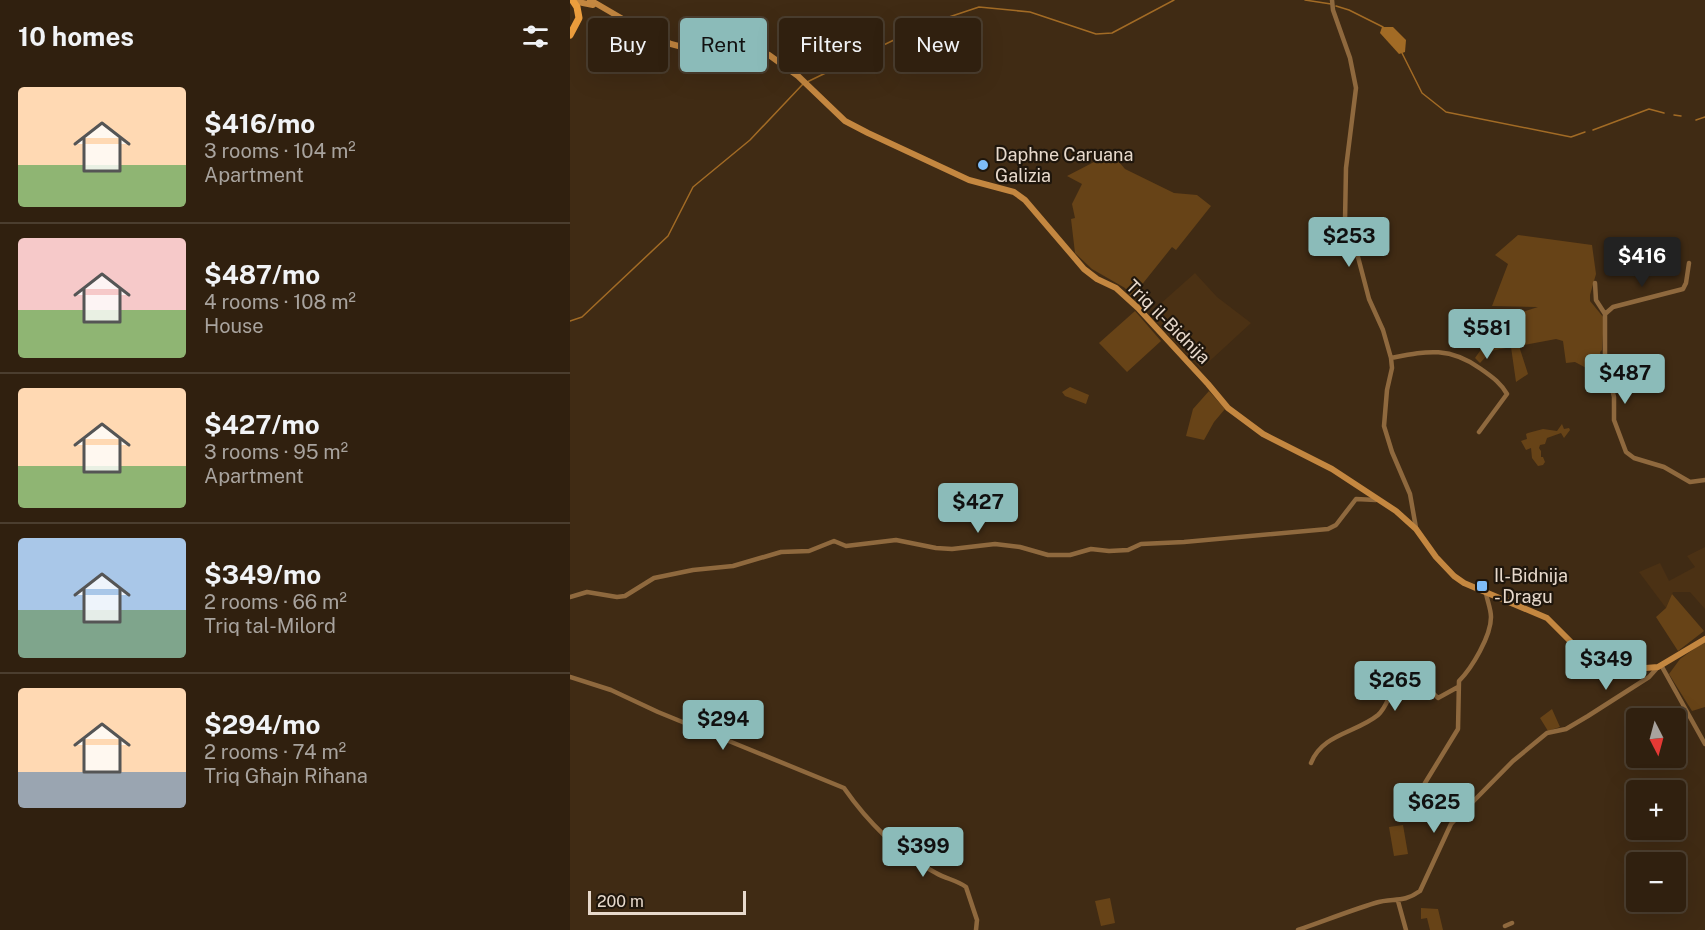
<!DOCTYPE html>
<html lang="en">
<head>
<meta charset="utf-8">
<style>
	body { margin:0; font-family:"Public Sans",sans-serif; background:#3c2d1d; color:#f1f3f6; height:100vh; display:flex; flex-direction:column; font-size:22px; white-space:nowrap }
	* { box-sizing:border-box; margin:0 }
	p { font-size:20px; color:#a8a39e }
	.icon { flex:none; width:33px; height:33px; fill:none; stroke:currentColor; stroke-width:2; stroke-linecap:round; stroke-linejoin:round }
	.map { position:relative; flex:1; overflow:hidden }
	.details { display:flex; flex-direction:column; background:#30200f; width:570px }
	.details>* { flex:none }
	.banner { position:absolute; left:18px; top:18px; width:570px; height:54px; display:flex; gap:12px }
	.needle { width:39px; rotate:174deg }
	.controls { position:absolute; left:1056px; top:708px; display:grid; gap:12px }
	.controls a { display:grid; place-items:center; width:60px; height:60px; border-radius:6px; background:#30200f; box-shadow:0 6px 24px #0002,0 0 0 2px #4b3e2f; font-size:30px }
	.scale { position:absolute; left:18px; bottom:15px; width:158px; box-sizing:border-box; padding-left:6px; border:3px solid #e7d9cc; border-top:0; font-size:16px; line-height:21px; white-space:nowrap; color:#e7d9cc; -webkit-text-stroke:4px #1f160c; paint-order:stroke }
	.price { position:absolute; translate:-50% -51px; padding:0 14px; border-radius:6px; background:#8bbbb9; color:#111; font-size:20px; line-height:39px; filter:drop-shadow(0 2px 3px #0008) }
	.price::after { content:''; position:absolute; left:50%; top:36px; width:18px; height:14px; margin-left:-9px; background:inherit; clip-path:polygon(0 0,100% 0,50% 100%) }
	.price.on { background:#222; color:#fff }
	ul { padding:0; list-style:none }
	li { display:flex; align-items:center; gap:18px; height:150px; padding:0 18px }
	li+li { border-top:2px solid #4b3e2f }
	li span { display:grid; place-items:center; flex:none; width:168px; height:120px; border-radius:6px; color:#555 }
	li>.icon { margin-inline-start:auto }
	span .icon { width:72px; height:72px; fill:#fffc; stroke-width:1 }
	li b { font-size:26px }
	h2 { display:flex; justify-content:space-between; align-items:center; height:72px; padding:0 18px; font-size:26px }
	.tag { padding:0 21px; border-radius:6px; background:#30200f; box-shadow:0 6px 24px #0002,0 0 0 2px #4b3e2f; font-size:21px; line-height:54px }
	.tag.on { background:#8bbbb9; color:#111 }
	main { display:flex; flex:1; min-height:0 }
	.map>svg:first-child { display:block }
</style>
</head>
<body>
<main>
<section class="details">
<h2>10 homes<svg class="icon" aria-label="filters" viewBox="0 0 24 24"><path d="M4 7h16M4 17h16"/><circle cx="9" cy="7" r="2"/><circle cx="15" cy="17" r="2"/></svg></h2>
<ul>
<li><span style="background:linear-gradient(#ffd9b3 65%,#8fb573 0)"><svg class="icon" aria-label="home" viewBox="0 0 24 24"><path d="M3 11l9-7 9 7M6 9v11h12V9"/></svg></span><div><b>$416/mo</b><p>3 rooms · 104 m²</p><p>Apartment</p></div></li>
<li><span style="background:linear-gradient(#f6c9c9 60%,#8fb573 0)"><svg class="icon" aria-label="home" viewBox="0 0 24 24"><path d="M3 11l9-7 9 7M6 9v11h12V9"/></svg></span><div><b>$487/mo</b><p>4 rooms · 108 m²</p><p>House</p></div></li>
<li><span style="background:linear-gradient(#ffd9b3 65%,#8fb573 0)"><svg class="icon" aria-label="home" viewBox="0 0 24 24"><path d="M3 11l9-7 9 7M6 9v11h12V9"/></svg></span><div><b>$427/mo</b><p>3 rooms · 95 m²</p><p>Apartment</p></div></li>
<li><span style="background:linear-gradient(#a9c7e8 60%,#7fa58c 0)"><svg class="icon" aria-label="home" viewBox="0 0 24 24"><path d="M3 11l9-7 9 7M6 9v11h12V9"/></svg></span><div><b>$349/mo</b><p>2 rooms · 66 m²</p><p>Triq tal-Milord</p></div></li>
<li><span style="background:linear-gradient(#ffd9b3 70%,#9aa5b1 0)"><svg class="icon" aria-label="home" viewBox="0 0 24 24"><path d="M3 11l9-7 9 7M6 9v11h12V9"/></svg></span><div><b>$294/mo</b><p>2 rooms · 74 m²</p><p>Triq Għajn Riħana</p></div></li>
</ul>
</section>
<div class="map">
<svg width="1135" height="930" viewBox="0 0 1135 930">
	<rect width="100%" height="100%" fill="#402b14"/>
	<path fill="#4b3114" d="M625 273 647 297 681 323 631 369 579 314Z
		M1135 547V609L1120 592H1103L1096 608 1069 572 1090 563 1099 581 1125 567 1117 556Z"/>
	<path fill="#674317" d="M544 156 555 169 604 193 627 195 641 206 606 250 602 247 562 297 555 288 522 269 505 253 501 219 505 218 502 204 512 184 497 176 524 162Z
		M948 235 1022 245 1026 274 1020 295V301L1034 318 1032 350 1030 352 1035 378 1005 362 996 363 993 341 986 339 949 346 958 374 946 382 941 347 921 351 910 363 905 358 933 318 968 307 922 306 938 264 925 255Z
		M565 311 591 341 557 372 529 343Z
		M500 387 519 395 516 404 495 396 492 392Z
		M639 391 655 409 644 422 634 440 616 436 623 409Z
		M992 424 994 429 999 428 1000 430 994 438 991 433 977 438 975 444 970 445 969 448 971 451V457H973L975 462 973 465 968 466 962 458 961 448 956 450 951 441 957 439 956 434 958 433 973 429 987 431Z
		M1102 594 1134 631 1108 651 1086 617 1096 608Z
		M1135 641V707L1122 711 1099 674 1110 659Z
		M982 709 990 727 978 731 970 718Z
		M833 825 838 854 824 856 819 827Z
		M540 898 545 923 531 926 525 901Z
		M851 908 868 909 873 930H860L857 918 851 919Z"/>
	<path fill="#a26b25" d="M812 27H823L836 40 835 52 829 54 810 33Z"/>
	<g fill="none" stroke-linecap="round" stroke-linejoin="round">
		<path stroke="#a26b25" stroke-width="1.5" d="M735 0 761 4
			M766 6 779 10 813 27
			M832 53 852 93 876 112 1001 137 1015 132
			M237 82 355 25 409 7 460 12 526 34 542 33 604 0
			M1104 115 1111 116
			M1126 120 1135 117
			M1023 130 1079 109 1094 113
			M0 321 12 317 98 236 123 187 180 140 233 84"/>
		<path stroke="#8f693e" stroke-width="4.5" d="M762 0 763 10 780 58 786 88 776 168 775 221 788 257 799 299 813 330 821 358 822 368 817 390 814 426 822 452 840 494 846 528
			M1025 283 1026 300 1035 314V360L1044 397V420L1056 452 1064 458 1094 467 1120 482 1135 480
			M1035 314 1043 307 1113 289 1116 283 1119 263
			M821 358C857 351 879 346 911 369 922 377 930 382 937 394L909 432
			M0 597 17 592 47 597 55 596 84 578 123 570 163 566 211 552 239 551 264 541 276 546 326 540 366 548 382 549 425 544 450 547 478 555H500L521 549 539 551 558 550 571 544 614 542 758 529 766 525 786 499 806 500
			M1091 665 1135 744
			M0 677 41 690 88 712 274 788C297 821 329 854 366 873 376 879 387 880 396 887L407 920 406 930
			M741 763C752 734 786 733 808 715 817 707 818 696 825 687 830 681 838 677 844 674L868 698 888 687
			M887 818 855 783 888 729 889 681C902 668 921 636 921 617 921 609 917 600 916 593
			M828 901 836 930
			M935 926 942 923
			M728 930C754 921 779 911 805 903 823 897 832 904 850 891L881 824 943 761 977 733 996 729 1018 716 1079 677 1088 667"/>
		<path stroke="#c48740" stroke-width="6" d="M20 0 75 32 101 44 120 49 170 48 191 51 199 55 228 76 275 121 298 133 399 180 444 192 455 200 514 269 527 279 546 288 568 308 638 384 658 408 693 434 762 469 826 511 846 529 866 557 884 576 894 583 977 618 1018 659 1039 671 1088 667 1135 639
			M3 1 23 5"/>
		<path stroke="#ed9e3d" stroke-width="7" d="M0 35 9 18 7 7 3 1"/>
	</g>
	<g fill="#7ebdf9" stroke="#1f160c" stroke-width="2">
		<circle cx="413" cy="165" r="6"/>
		<rect x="906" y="580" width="12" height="12" rx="3"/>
	</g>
	<g text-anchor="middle" stroke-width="4.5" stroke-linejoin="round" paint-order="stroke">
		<g font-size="18" fill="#e7d9cc" stroke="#1f160c" text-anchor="start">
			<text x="425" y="161">Daphne Caruana<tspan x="425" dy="21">Galizia</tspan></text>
			<text x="924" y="582">Il-Bidnija<tspan x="924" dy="21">- Dragu</tspan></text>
		</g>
		<g font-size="18" fill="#e7d9cc" stroke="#1f160c">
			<text transform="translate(598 322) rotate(45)" y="6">Triq il-Bidnija</text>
		</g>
	</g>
</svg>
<div class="controls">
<a><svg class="needle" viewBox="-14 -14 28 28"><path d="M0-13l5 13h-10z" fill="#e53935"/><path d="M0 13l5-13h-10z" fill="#a8a39e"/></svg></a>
<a>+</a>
<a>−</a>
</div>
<div class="scale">200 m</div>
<b class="price" style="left:779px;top:268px">$253</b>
<b class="price on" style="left:1072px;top:288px">$416</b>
<b class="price" style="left:917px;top:360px">$581</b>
<b class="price" style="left:1055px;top:405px">$487</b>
<b class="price" style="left:408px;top:534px">$427</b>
<b class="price" style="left:1036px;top:691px">$349</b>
<b class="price" style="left:825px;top:712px">$265</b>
<b class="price" style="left:153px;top:751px">$294</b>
<b class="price" style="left:864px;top:834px">$625</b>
<b class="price" style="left:353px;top:878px">$399</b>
<div class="banner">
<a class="tag">Buy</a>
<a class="tag on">Rent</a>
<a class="tag">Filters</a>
<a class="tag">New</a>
</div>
</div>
</main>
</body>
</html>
